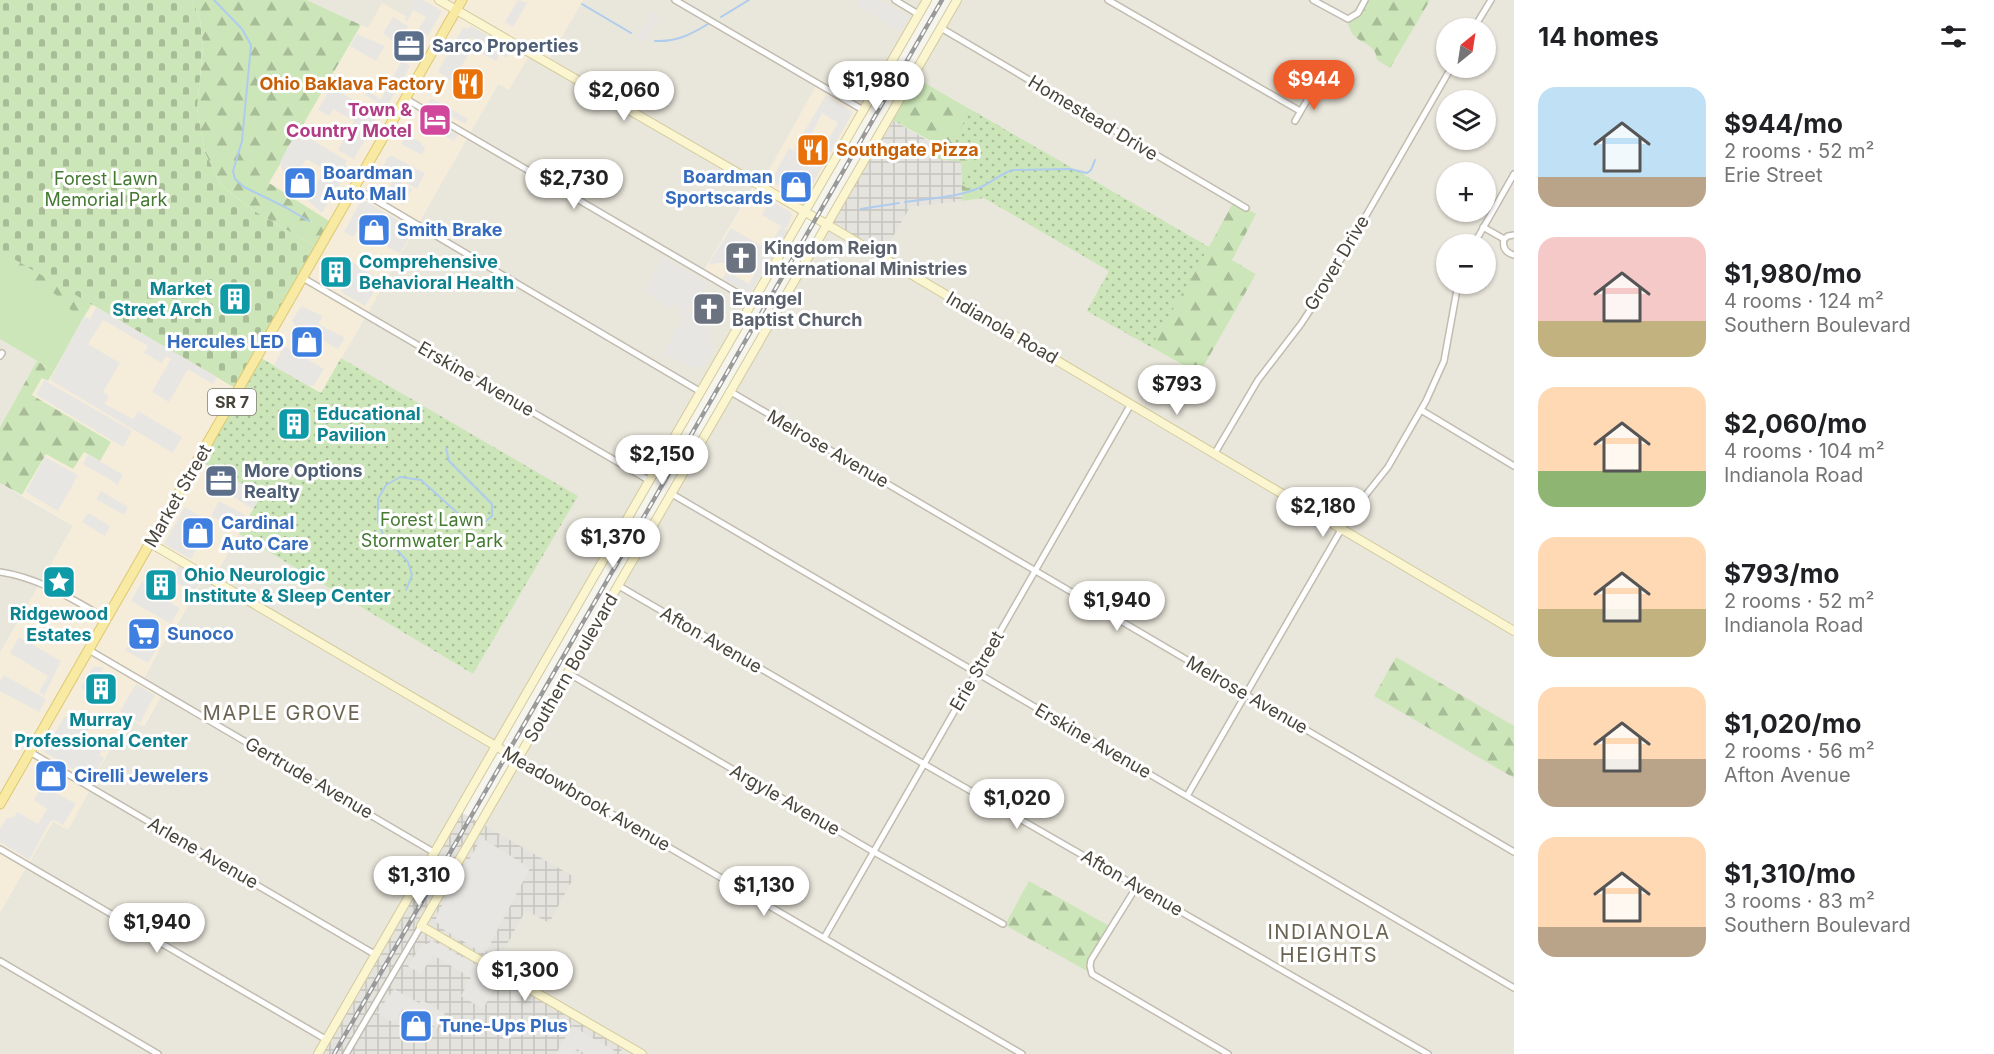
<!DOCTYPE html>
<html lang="en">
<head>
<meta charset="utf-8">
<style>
	body { margin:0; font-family:Inter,sans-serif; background:#f2f2f2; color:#202124; height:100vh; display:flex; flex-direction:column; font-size:22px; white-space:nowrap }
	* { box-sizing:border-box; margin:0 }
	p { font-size:20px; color:#757577 }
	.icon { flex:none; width:33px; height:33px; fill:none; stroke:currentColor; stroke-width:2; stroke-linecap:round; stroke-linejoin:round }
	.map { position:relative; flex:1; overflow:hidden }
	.details { display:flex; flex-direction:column; background:#fff; width:480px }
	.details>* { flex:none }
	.needle { width:39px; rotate:30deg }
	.tools { position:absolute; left:1436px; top:18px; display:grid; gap:12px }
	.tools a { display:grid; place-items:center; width:60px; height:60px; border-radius:50%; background:#fff; box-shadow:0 2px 4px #0004; font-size:30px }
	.price { position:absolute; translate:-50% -51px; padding:0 14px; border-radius:21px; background:#fff; color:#222; font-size:20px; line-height:39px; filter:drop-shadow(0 2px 3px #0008) }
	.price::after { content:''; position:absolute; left:50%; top:36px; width:18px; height:14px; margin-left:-9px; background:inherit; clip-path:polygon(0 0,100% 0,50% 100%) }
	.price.active { background:#ed5e2c; color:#fff }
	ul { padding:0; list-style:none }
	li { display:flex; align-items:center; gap:18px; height:150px; padding:0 24px }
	li span { display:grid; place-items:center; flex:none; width:168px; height:120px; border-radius:18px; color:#555 }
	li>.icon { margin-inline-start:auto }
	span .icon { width:72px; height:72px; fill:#fffc; stroke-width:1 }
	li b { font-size:26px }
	h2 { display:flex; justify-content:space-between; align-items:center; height:72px; padding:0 24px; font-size:26px }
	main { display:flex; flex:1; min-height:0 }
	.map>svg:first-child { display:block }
</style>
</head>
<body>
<main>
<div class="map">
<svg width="1514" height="1054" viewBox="0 0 1514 1054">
	<defs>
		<pattern id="industrial-grid" width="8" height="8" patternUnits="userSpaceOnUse" patternTransform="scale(1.5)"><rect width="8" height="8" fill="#e5e3de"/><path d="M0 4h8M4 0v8" fill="none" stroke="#c6c4bf"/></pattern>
		<pattern id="forest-firs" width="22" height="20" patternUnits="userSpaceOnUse" patternTransform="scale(1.5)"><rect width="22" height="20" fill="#cde6b9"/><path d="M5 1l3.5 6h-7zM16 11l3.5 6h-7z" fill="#a8bc97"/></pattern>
		<pattern id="cemetery-stones" width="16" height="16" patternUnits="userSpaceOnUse" patternTransform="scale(1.5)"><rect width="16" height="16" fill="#cde6b9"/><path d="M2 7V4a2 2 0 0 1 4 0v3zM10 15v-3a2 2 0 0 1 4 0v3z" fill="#a8bc97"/></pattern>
		<pattern id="park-dots" width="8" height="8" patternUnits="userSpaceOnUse" patternTransform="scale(1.5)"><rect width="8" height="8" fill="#cde6b9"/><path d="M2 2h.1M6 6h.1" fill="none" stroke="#a8bc97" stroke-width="1.8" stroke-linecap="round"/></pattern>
	</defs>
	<rect width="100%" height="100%" fill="#f5f4ed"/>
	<path fill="#e9e6db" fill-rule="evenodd" d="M307 0H417L407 18 368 28Z
		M583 0H927L863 110 760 186 755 184 703 272 753 302 318 1054H0V912L53 821 68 829 89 786 128 718 144 726 163 693 142 681 172 626 175 628 205 576 212 580 239 534 473 674 577 497 341 358 498 84 531 53 547 62Z
		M957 0H1514V1054H619L624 1044 494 968 526 910 481 824 826 225 910 207 985 198 1109 271 1088 311 1198 374 1256 274 913 76ZM1446 28H1485V68H1446ZM1446 100H1485V140H1446ZM1446 172H1485V212H1446ZM1446 244H1485V284H1446Z
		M0 339 37 361 0 427Z
		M0 483 73 526 0 653Z"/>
	<path fill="#f5edda" d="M417 0H583L547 62 531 53 509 90 498 84 322 393 258 356 268 183 361 25 368 28 382 3 407 17Z
		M817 84 863 110 753 302 703 272 756 184 760 186Z
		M91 304 239 390 261 496 212 580 205 576 175 628 172 627 143 680 163 693 143 726 128 718 89 786 91 788 68 830 53 822 0 912V653L73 526 22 495 46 454 32 395 42 378 48 381Z"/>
	<path fill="url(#industrial-grid)" d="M889 118 938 146 961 162 962 201 910 207 881 257 826 225Z
		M459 811 574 877 549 923 526 910 494 968 625 1044 619 1054H318Z"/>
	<path fill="#cde6b9" d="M0 251 91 304 54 371 0 339Z"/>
	<path fill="url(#forest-firs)" d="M192 0H307L361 25 269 183 334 224 320 249 254 211 222 186 205 153 197 109 203 46 200 19Z
		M1365 0H1430L1390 68 1377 60C1376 38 1349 47 1348 19L1353 17Z
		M913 76 1209 247 1234 201 1256 214 1232 260 1256 274 1199 374 1087 311 1109 271 985 198 962 201 961 162 938 159V145L889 118Z
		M0 232 239 390 92 304 83 318 74 313 55 294 0 260Z
		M37 361 54 371 48 381 42 378 32 395 111 442 100 461 84 452 73 469 46 454 22 495 0 483V427Z
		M1396 657 1514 726V778L1374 696Z
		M1029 881 1111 927 1091 960 1094 975 1005 925Z"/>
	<path fill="url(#cemetery-stones)" d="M0 0H192L200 19 203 46 197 109 205 153 222 186 254 211 320 249 239 390 0 251Z"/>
	<path fill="url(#park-dots)" d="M971 110 1209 247 1151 347 1087 311 1109 271 962 185 973 164 948 150Z
		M258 356 321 393 341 358 578 496 473 674 239 534 261 495 198 460Z"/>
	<path fill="#e8e6e3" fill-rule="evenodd" d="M415 0H423L442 11 428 36 419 29 426 17 413 10 407 21 404 20Z
		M518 0 527 3 513 27 505 22Z
		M859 0H879L909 17 901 31 856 5Z
		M653 12 660 16 645 42 636 37Z
		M393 17 408 26 396 44 383 33Z
		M471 26 512 49 507 58 500 54 496 61 475 49 479 41 473 38 468 39 463 45 471 50 452 82 438 71 463 27 468 29Z
		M357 34 385 46 376 61 350 46Z
		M402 60 410 66 386 108 365 95 367 91 381 99Z
		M331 87 379 115 354 159 338 150 354 121 333 109 329 116 318 110Z
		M826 95 853 112 811 187 809 186 810 182 807 183 793 175 784 189 771 181 789 148 817 163 794 149ZM822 113 838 123 828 140 822 136 819 140 811 135Z
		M431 98 468 119 465 124 428 103Z
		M421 114 458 135 454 141 418 120Z
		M299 132 347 161 345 165 349 168 322 213 308 201 324 169 306 159 295 179 283 171 280 162 289 145Z
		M406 134 420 142 425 148 422 155 401 144Z
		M392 156 425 173 417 189 386 170 384 164 388 157Z
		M394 179 412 189 403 205 386 194Z
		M362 199 414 229 400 254 374 239 381 227 374 223 367 234 358 229 353 237 344 232Z
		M770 200 790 212 792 215 787 228 783 227 788 231 780 245 773 240 781 226 762 215Z
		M731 228 774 253 750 294 722 279 726 273 731 276 732 274 749 284 756 272 755 266 757 261 730 246 725 256 733 261 729 266 724 263H717L713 265 709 263Z
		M663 257 708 283 694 307 690 305 687 311 691 313 690 315 708 327 716 335 714 337 707 333 705 334 712 339 710 344 714 347 703 366 697 365 695 369 672 357H663V354L683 319 677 315 680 308 674 304 671 308 644 291Z
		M349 260 381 280 365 306 341 292 351 276 348 274 351 270 345 267Z
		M301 306 323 316 318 324 345 338 338 349 295 325 292 321Z
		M96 307 217 377 213 384 188 369 169 402 152 392 171 359 166 356 162 363 144 353 148 346 103 320 88 344 120 363 103 392 109 396 105 404 133 419 138 411 182 437 173 453 50 380 84 316 90 319Z
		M284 346 324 369 314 385 309 386 275 367V363Z
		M44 380 132 431 123 447 36 395Z
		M88 454 123 475 117 486 114 482 83 464Z
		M45 457 78 475 58 511 26 492Z
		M234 480 261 496 253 509 227 493Z
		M101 491 128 507 124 515 96 499Z
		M219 501 249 517 240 532 211 516Z
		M185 507 202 517 188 542 197 547 191 559 164 544Z
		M88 513 110 526 105 536 82 522Z
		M179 565 202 580 194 592 173 581 172 577Z
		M142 581 159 591 157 595 180 608 171 624 131 601Z
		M19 637 61 661 44 696 39 692 48 676 10 653Z
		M131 641 139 646 141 641 156 650 148 663 125 650Z
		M93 667H104L89 692 81 688Z
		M4 675 46 699 39 712 0 691V681Z
		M136 684 155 695 140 723 120 711Z
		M65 716 89 729 85 736 87 737 84 742 93 748 100 736 111 742 105 752 102 750 99 755 104 758 91 780 44 752Z
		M42 785 76 804 63 825 54 820 50 822 29 860 0 842V829L6 819 14 817 17 812 38 824 47 809 34 800Z
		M482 838 530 868 485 954 444 930 436 921 437 914Z
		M431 940 500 978 483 1009 461 996 471 978 433 955 421 974 408 966 422 944H429Z
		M394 989 419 1003 422 1000 445 1014 437 1028 403 1009 394 1023 377 1013Z
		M572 1026 615 1051 614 1054H585L577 1049 574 1054H556Z"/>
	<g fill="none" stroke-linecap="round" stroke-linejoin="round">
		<path stroke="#aecced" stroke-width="2" d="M214 0 242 29 251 45 242 141 233 171 235 179 244 187 285 207 309 221
			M582 4 631 33
			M721 17 749 0
			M655 41C676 42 690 35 708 24
			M905 202C930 198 955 198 979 188 991 183 1000 174 1012 170L1070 169 1087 173 1091 170 1095 160
			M861 209 899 203
			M406 590 412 575 408 562 383 535 378 521V499L386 485 400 477 421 480 462 517 472 523H483L492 516V504L449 461 446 448"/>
		<defs>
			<path id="street" d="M675 0 863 110
				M895 0 918 14
				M1108 0 1300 111
				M1313 0 1348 19 1358 13 1365 0
				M941 28 1246 208
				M1474 28 1491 0
				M406 99 753 302
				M1295 121 1313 90
				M355 188 701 392
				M1483 227 1504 239
				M1504 239C1502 248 1506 253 1514 255
				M1504 239 1508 236 1514 235
				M1474 244 1514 174
				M303 278 650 481
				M0 356 2 353
				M731 392 1514 852
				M1421 410 1514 466
				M1215 453 1258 380 1301 324 1322 292 1451 68
				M672 494 1514 988
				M0 572C40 578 72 599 107 619
				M619 586 924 764 1428 1054
				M89 650 435 853
				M568 673 874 852 1003 924
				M30 752 376 955
				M518 759 1022 1054
				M1187 796 1349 516 1388 467 1426 401 1444 361 1458 284
				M0 849 327 1040
				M1137 886 1091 960 1090 966 1092 974 1228 1054
				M824 938 1131 404
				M0 961 158 1054
				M346 1054 421 926"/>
			<path id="secondary" d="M439 0 833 228 1514 631
				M150 543 518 759
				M318 1054 927 0
				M642 1054 421 926 957 0"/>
			<path id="primary" d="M0 804 462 0"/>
		</defs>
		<use href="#street" stroke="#c1bcaf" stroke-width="8"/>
		<use href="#secondary" stroke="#d2ca9f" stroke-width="10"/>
		<use href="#primary" stroke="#ddc972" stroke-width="11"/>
		<use href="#street" stroke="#fff" stroke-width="5"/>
		<use href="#secondary" stroke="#fcf6d0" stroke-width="8"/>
		<use href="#primary" stroke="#f8e9a3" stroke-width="9"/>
		<defs>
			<path id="rail" d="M334 1054 942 0"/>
		</defs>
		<use href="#rail" stroke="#9a9a9a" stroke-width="4.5"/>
		<use href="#rail" stroke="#fff" stroke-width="2" stroke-dasharray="7" stroke-linecap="butt"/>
	</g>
	<defs>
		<symbol id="office-square" viewBox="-11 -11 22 22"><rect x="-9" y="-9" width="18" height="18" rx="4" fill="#5c6f8a" stroke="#fff"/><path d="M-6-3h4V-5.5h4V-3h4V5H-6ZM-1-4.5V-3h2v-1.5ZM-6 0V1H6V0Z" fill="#fff"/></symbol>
		<symbol id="restaurant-square" viewBox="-11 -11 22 22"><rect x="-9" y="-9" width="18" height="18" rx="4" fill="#e8710a" stroke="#fff"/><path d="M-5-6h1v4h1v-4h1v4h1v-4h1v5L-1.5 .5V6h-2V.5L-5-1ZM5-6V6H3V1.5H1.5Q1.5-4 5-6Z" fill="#fff"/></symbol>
		<symbol id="hotel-square" viewBox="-11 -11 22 22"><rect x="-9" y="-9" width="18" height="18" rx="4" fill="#d1479c" stroke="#fff"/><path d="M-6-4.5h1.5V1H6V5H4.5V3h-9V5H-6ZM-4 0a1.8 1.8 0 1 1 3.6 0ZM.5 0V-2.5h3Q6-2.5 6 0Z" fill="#fff"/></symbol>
		<symbol id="shop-square" viewBox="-11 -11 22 22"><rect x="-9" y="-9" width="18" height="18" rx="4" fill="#3f7fe0" stroke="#fff"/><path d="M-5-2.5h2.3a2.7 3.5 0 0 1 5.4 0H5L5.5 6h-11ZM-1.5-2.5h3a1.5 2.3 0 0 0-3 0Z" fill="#fff"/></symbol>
		<symbol id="church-square" viewBox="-11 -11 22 22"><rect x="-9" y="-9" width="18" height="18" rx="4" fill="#6b7280" stroke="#fff"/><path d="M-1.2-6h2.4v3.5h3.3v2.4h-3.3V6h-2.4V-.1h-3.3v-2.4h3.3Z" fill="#fff"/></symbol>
		<symbol id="building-square" viewBox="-11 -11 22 22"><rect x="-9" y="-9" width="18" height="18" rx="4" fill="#0f9aa8" stroke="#fff"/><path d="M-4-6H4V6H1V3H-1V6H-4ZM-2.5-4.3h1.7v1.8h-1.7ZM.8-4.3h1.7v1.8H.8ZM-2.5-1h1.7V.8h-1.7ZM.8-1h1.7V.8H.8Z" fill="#fff"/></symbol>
		<symbol id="sight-square" viewBox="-11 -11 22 22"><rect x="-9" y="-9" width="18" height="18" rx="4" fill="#0f9aa8" stroke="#fff"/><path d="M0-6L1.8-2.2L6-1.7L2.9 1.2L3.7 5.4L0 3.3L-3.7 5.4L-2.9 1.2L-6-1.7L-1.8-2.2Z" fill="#fff"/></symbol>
		<symbol id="supermarket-square" viewBox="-11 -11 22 22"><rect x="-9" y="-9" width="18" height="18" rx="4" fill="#3f7fe0" stroke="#fff"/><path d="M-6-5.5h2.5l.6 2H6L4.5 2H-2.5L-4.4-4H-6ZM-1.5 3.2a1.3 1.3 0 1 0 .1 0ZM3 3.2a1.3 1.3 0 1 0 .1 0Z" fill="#fff"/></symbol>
	</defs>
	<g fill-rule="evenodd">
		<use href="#office-square" x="390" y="27" width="38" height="38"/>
		<use href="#restaurant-square" x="449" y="65" width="38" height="38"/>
		<use href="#hotel-square" x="416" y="101" width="38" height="38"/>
		<use href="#restaurant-square" x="794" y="131" width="38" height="38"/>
		<use href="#shop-square" x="281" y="164" width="38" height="38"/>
		<use href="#shop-square" x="777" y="168" width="38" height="38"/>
		<use href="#shop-square" x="355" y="211" width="38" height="38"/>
		<use href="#church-square" x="722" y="239" width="38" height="38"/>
		<use href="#building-square" x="317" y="253" width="38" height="38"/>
		<use href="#building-square" x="216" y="280" width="38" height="38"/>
		<use href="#church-square" x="690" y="290" width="38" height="38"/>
		<use href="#shop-square" x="288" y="323" width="38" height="38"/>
		<use href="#building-square" x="275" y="405" width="38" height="38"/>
		<use href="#office-square" x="202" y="462" width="38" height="38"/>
		<use href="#shop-square" x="179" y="514" width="38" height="38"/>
		<use href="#sight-square" x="40" y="563" width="38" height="38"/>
		<use href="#building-square" x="142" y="566" width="38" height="38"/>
		<use href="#supermarket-square" x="125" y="615" width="38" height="38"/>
		<use href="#building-square" x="82" y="670" width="38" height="38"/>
		<use href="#shop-square" x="32" y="757" width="38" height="38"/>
		<use href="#shop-square" x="397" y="1007" width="38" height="38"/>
	</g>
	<g text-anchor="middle" stroke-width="6" stroke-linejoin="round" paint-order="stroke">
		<rect fill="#fff" stroke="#807d75" stroke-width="1.5" x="208" y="389" width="48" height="26" rx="4.5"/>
		<g font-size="16" font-weight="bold" fill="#4a453a">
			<text x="232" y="408">SR 7</text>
		</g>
		<g font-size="18" font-weight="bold" fill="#4e5e75" stroke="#fff" text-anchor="start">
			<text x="432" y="52">Sarco Properties</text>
			<text x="244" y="477">More Options<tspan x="244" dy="21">Realty</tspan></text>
		</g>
		<g font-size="18" font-weight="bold" fill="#c56008" stroke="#fff" text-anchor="end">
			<text x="445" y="90">Ohio Baklava Factory</text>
			<text x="836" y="156" text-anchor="start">Southgate Pizza</text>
		</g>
		<g font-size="18" font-weight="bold" fill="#b23c85" stroke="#fff" text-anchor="end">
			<text x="412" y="116">Town &amp;<tspan x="412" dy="21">Country Motel</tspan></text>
		</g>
		<g font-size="18" fill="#4a453a" stroke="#fff">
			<text transform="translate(1093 118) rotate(31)" y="6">Homestead Drive</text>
			<text transform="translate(1337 263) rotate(-59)" y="6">Grover Drive</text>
			<text transform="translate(1002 328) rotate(30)" y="6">Indianola Road</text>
			<text transform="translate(476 379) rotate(30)" y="6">Erskine Avenue</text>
			<text transform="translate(828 449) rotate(30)" y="6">Melrose Avenue</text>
			<text transform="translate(178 496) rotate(-60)" y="6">Market Street</text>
			<text transform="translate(711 640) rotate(30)" y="6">Afton Avenue</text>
			<text transform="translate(571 668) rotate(-60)" y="6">Southern Boulevard</text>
			<text transform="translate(977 671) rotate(-60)" y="6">Erie Street</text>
			<text transform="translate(1247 695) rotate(30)" y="6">Melrose Avenue</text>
			<text transform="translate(1093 741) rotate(30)" y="6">Erskine Avenue</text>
			<text transform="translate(309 778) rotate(30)" y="6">Gertrude Avenue</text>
			<text transform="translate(586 799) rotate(30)" y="6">Meadowbrook Avenue</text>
			<text transform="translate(785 800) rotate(30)" y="6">Argyle Avenue</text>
			<text transform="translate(203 853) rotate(30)" y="6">Arlene Avenue</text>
			<text transform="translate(1132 883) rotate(30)" y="6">Afton Avenue</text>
		</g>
		<g font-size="18" font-weight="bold" fill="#366cbe" stroke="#fff" text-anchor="start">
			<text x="323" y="179">Boardman<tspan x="323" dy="21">Auto Mall</tspan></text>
			<text x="773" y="183" text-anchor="end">Boardman<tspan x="773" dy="21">Sportscards</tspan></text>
			<text x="397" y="236">Smith Brake</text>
			<text x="284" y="348" text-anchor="end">Hercules LED</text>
			<text x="221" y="529">Cardinal<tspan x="221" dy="21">Auto Care</tspan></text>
			<text x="167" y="640">Sunoco</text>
			<text x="74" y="782">Cirelli Jewelers</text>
			<text x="439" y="1032">Tune-Ups Plus</text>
		</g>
		<g font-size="18" fill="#437930" stroke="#fff">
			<text x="106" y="185">Forest Lawn<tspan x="106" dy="21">Memorial Park</tspan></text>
			<text x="432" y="526">Forest Lawn<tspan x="432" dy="21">Stormwater Park</tspan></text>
		</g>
		<g font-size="18" font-weight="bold" fill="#5b616d" stroke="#fff" text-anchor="start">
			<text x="764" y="254">Kingdom Reign<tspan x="764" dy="21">International Ministries</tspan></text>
			<text x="732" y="305">Evangel<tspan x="732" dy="21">Baptist Church</tspan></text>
		</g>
		<g font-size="18" font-weight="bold" fill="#0d838f" stroke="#fff" text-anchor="start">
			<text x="359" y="268">Comprehensive<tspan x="359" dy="21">Behavioral Health</tspan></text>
			<text x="212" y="295" text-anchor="end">Market<tspan x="212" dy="21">Street Arch</tspan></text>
			<text x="317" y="420">Educational<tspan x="317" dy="21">Pavilion</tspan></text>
			<text x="184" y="581">Ohio Neurologic<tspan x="184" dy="21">Institute &amp; Sleep Center</tspan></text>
			<text x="59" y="620" text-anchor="middle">Ridgewood<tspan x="59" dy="21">Estates</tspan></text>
			<text x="101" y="726" text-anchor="middle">Murray<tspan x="101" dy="21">Professional Center</tspan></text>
		</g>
		<g font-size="20" letter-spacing="1.5" fill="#6c6452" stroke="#fff">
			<text x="282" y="720">MAPLE GROVE</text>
			<text x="1329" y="939">INDIANOLA<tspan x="1329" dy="23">HEIGHTS</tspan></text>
		</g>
	</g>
</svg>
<div class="tools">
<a><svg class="needle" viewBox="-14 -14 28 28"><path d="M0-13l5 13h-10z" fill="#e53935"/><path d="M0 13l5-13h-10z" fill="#757577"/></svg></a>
<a><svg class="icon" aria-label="layers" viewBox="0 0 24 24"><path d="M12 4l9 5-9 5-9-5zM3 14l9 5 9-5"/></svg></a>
<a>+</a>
<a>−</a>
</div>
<b class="price active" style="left:1314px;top:111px">$944</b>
<b class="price" style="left:876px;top:112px">$1,980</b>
<b class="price" style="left:624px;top:122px">$2,060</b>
<b class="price" style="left:574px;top:210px">$2,730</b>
<b class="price" style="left:1177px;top:416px">$793</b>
<b class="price" style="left:662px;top:486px">$2,150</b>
<b class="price" style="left:1323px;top:538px">$2,180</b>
<b class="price" style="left:613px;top:569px">$1,370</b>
<b class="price" style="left:1117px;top:632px">$1,940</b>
<b class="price" style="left:1017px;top:830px">$1,020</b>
<b class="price" style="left:419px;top:907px">$1,310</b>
<b class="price" style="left:764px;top:917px">$1,130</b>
<b class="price" style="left:157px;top:954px">$1,940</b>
<b class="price" style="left:525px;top:1002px">$1,300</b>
</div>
<section class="details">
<h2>14 homes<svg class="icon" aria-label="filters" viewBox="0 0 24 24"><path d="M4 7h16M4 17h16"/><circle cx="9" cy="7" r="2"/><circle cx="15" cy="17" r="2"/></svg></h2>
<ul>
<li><span style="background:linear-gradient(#bfe0f5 75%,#b9a48a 0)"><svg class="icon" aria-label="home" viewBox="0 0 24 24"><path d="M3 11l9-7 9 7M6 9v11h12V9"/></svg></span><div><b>$944/mo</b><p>2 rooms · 52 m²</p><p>Erie Street</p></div></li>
<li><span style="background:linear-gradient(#f6c9c9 70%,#c2b280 0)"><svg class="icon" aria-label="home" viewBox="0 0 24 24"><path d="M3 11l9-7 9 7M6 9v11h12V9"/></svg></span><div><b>$1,980/mo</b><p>4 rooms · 124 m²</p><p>Southern Boulevard</p></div></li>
<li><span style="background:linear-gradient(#ffd9b3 70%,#8fb573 0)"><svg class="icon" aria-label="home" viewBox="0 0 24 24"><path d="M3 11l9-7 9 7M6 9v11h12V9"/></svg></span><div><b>$2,060/mo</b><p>4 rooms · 104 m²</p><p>Indianola Road</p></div></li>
<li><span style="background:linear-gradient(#ffd9b3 60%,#c2b280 0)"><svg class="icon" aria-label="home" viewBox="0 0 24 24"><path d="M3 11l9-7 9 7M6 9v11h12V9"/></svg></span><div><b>$793/mo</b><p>2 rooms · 52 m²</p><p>Indianola Road</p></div></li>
<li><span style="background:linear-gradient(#ffd9b3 60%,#b9a48a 0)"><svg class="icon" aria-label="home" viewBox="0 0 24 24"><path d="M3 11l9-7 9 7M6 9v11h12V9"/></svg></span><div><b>$1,020/mo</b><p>2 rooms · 56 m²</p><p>Afton Avenue</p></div></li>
<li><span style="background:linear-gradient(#ffd9b3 75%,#b9a48a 0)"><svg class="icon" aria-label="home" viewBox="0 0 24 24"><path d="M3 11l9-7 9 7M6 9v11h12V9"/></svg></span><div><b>$1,310/mo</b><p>3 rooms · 83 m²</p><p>Southern Boulevard</p></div></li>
</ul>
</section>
</main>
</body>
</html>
